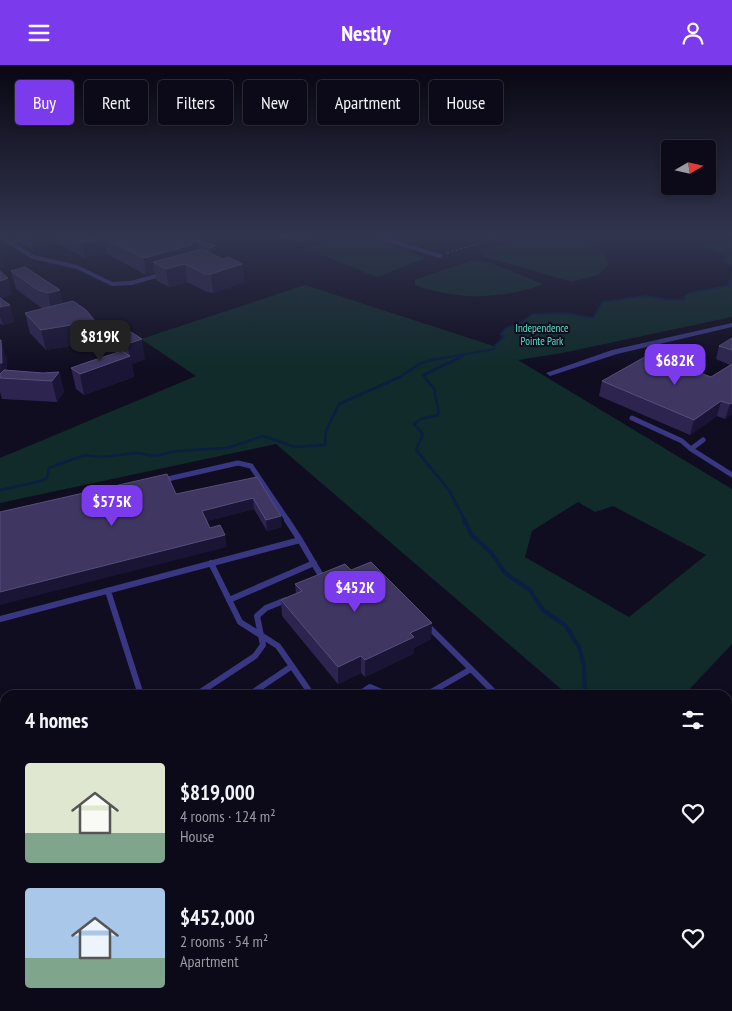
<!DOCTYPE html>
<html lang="en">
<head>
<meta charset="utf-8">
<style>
	body { margin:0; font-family:"PT Sans Narrow",sans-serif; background:#151322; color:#f1f3f6; height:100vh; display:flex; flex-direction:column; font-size:19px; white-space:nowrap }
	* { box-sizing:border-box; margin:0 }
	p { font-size:16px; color:#9a9aa2 }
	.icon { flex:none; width:28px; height:28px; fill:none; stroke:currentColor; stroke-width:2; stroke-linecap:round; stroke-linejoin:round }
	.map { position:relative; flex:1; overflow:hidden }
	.panel { position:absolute; left:0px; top:625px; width:732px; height:321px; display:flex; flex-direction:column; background:#0c0a19; border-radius:15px 15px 0 0; box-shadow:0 2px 8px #0003,0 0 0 1px #2c2b38 }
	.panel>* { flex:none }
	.hud { position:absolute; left:15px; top:15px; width:702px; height:45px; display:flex; gap:10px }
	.needle { width:32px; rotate:81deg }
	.controls { position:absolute; left:661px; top:75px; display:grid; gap:10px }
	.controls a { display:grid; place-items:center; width:55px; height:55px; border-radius:5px; background:#0c0a19; box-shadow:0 2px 8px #0003,0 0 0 1px #2c2b38; font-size:25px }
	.price { position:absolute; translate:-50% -42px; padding:0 11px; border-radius:10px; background:#7c3aed; color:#fff; font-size:16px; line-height:32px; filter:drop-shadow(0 1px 2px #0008) }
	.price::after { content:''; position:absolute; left:50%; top:30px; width:15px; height:11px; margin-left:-8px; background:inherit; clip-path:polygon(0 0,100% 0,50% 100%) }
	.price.on { background:#222; color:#fff }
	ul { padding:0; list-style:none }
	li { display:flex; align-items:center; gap:15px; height:125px; padding:0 25px }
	li span { display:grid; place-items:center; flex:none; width:140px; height:100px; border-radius:5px; color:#555 }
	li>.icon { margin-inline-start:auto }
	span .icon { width:60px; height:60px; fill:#fffc; stroke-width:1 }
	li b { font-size:21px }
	h2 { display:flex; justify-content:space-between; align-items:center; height:60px; padding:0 25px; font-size:21px }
	.pill { padding:0 18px; border-radius:5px; background:#0c0a19; box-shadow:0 2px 8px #0003,0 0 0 1px #2c2b38; font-size:18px; line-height:45px }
	.pill.on { background:#7c3aed; color:#fff }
	header { display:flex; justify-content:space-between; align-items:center; height:65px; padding:0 25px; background:#7c3aed; color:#fff; font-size:22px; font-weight:800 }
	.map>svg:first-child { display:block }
</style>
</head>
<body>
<header><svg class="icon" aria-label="menu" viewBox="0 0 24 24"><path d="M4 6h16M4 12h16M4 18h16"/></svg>Nestly<svg class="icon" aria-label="person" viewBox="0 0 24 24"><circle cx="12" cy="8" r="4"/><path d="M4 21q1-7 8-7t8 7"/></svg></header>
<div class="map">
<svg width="732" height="946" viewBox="0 0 732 946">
	<rect width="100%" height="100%" fill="#100d21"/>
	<path fill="#102b2a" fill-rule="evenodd" d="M348 171H365L426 193 377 212 307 184Z
		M531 171H579L604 186 608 200 598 210 572 217 485 192 483 186Z
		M722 175H732V201L723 195 728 191 699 179Z
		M472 195 491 198 543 219C503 235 456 235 415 220V215Z
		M732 208V252L562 288 518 295 732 424V579L684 630H568L276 379 0 438V393L196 311 141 274 305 220 494 281 504 272 501 269 506 263 519 259 533 249 566 248 593 253 603 237 646 231 668 235H684L685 231 690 228 728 221ZM578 437 595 447 613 441 706 490 629 552 525 492 532 466Z"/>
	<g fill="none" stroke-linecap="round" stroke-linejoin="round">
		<path stroke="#0a1f42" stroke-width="2" d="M732 175 699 179 729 192 723 195 732 201
			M431 295 495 284 494 281 504 272 501 269 506 263 519 259 533 249 566 248 593 253 603 237 646 231 667 235H684L685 231 690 228 728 221 732 208
			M455 295 463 291"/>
		<path stroke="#0a1f42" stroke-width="2.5" d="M457 294 423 310 435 325C434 334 440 342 438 350L421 354 414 359 423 369 416 385 449 425 465 456
			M0 425 41 416 47 413 49 403 85 390 99 392 137 388 155 391 177 386 227 383 263 371 295 382 325 380 326 366 339 339 400 312 421 298 436 294"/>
		<path stroke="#0a1f42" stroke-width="4" d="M464 455 472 470 493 490 505 508 530 525 543 545 566 561 579 582 584 601 585 630"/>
		<path stroke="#2bb4ac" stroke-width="1" stroke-dasharray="2 2.5" stroke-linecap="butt" d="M447 188 503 171"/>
		<path stroke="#393781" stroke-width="4" d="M284 171 302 174 313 171
			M375 171 440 191
			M0 172 33 192 77 202 112 219 131 218 163 209
			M9 178 37 171"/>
		<path stroke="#393781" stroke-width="5" d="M632 353 682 376 691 384
			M703 375 691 384 732 410
			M163 415 238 398 251 401 288 456"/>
		<path stroke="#393781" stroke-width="6" d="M300 475 323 514
			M211 498 240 557 278 581 312 630
			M108 526 141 630
			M229 535 314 498
			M0 554 300 475 287 455
			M428 561 497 630
			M196 630 255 591 263 580 257 551 266 543 286 535
			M249 630 292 601
			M358 630 370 622 386 629
			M426 630 471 604"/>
		<path stroke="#393781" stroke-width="8" d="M0 744H5
			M38 946 44 941"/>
		<path fill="#393781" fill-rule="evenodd" d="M732 258V262L617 289 550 311 546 308 612 285Z"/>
		<path fill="#ff48a0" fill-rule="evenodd" d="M732 647V665L728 666V648Z
			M732 704V744L728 746V705Z
			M462 941H490L488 946H460Z
			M524 941H551L549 946H522Z
			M585 941H611L609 946H583Z"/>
	</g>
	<path fill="#2d254f" d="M20 171H132L135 173 197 175 215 181V187L212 189 223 194 242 199 244 217 213 228 207 227 187 217 169 222 156 215 155 207 146 210 107 189 85 193 57 178 33 185 22 179Z
		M25 202 63 239 95 256 99 276 46 285 30 268 25 248 43 244 16 224 11 206Z
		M0 206 12 229 1 234 10 240 14 257 3 260 0 259Z
		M115 257 145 294 132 299 134 312 84 330 76 324 71 303 116 288 106 281 102 261Z
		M732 273V349L725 354 717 351 690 370 599 331 602 316 711 312 730 300 716 294 719 281Z
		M0 275 7 295V305L43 308 59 307 64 327 57 337 2 334 0 327Z
		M257 412 282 462 267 466 254 444 207 456 210 463 227 482 176 429Z
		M351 505 432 558 431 574 414 583 413 589 365 612 361 608 338 619 282 551 281 535 296 528 295 519Z
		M0 815 5 822V918H0Z
		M282 941H326L321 946H286Z"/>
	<path fill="#1a1435" d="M30 171H55L57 178 33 185Z
		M104 173 107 189 85 193 82 177Z
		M198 176 200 192 185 199 187 217 169 222 166 204 153 197 155 207 146 210 144 193Z
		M215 181V187L210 189 209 183Z
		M0 185H1L6 203H0Z
		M242 199 244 217 213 228 211 209Z
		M8 213 12 229 0 235V216Z
		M60 225 64 244 52 247 48 228Z
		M10 240 14 257 3 260 0 251V242Z
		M95 256 99 276 46 285 41 265Z
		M142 274 145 294 132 299 134 312 84 330 80 309 130 292 127 279Z
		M1 275 7 295V314L0 313Z
		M59 307 64 327 57 337 52 316Z
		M721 336 717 351 690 370 694 355Z
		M732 338V349L725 354 730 339Z
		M253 433 254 444 203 457 202 446Z
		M281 451 282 462 267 466 266 455Z
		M225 470 227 482 0 540V527Z
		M432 558 431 574 414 583 413 589 365 612V595L410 568Z
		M361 591V608L338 619V602Z
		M5 898V910L1 901Z
		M309 941H326L321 946H304Z"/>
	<path fill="#3f3762" stroke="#564e7b" d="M71 171H132L135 173 140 171H190L198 176 189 178 192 180 144 193 104 173 82 177Z
		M199 174 215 181 209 183 198 177 197 175Z
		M202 184 223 194 229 192 242 199 211 209H205L185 199 166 204 153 197Z
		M25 202 60 225 48 228 38 225 11 206Z
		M0 206 8 213 0 216Z
		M0 233 10 240 0 242Z
		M73 236 86 245 95 256 41 265 25 248Z
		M115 257 142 274 127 279 102 261Z
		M732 273V285L719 281Z
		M0 275H1L2 298H0Z
		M122 286 130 291 80 309 71 303 88 297Z
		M650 289 711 312 732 299V338L730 339 721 336 694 355 602 316Z
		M4 305 43 308 59 307 52 316 0 313V309Z
		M167 409 176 429 257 412 281 451 266 455 253 433 202 446 210 463 220 460 225 470 0 527V447Z
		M371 497 432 558 410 568 414 572 365 595 361 591 338 602 281 535 302 526 295 519 345 499 351 505Z
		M0 815 5 822V898L0 901Z
		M295 941H309L304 946H299Z"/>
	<linearGradient id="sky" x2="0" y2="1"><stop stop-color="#090712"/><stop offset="0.56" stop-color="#31354e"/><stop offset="1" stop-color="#31354e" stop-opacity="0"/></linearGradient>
	<rect width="732" height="304" fill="url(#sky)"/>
	<g text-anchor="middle" stroke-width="4" stroke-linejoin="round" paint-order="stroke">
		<g font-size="11" fill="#56e1be" stroke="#100d21">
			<text x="542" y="267">Independence<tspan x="542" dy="13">Pointe Park</tspan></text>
		</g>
	</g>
</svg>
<div class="controls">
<a><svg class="needle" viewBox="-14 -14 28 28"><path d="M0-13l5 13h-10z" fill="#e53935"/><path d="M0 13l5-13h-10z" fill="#9a9aa2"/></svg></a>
</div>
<b class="price on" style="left:100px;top:297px">$819K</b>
<b class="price" style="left:675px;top:321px">$682K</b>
<b class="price" style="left:112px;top:462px">$575K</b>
<b class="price" style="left:355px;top:548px">$452K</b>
<div class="hud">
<a class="pill on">Buy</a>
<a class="pill">Rent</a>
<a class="pill">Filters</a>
<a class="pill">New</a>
<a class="pill">Apartment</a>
<a class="pill">House</a>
</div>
<section class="panel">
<h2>4 homes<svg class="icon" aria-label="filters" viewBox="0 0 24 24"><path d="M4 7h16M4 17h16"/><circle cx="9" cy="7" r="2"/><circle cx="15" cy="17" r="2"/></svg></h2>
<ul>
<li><span style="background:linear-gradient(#dfe7d0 70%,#7fa58c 0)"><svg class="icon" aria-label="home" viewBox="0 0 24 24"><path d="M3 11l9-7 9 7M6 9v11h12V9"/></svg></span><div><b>$819,000</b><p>4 rooms · 124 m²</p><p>House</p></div><svg class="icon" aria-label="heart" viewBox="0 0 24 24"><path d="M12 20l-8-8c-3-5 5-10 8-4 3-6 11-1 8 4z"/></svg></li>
<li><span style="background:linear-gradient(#a9c7e8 70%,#7fa58c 0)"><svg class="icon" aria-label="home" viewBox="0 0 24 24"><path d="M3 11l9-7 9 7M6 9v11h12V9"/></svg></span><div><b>$452,000</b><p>2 rooms · 54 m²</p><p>Apartment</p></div><svg class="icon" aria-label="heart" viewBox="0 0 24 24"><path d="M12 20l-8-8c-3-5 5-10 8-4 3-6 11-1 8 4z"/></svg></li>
</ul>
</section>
</div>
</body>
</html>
